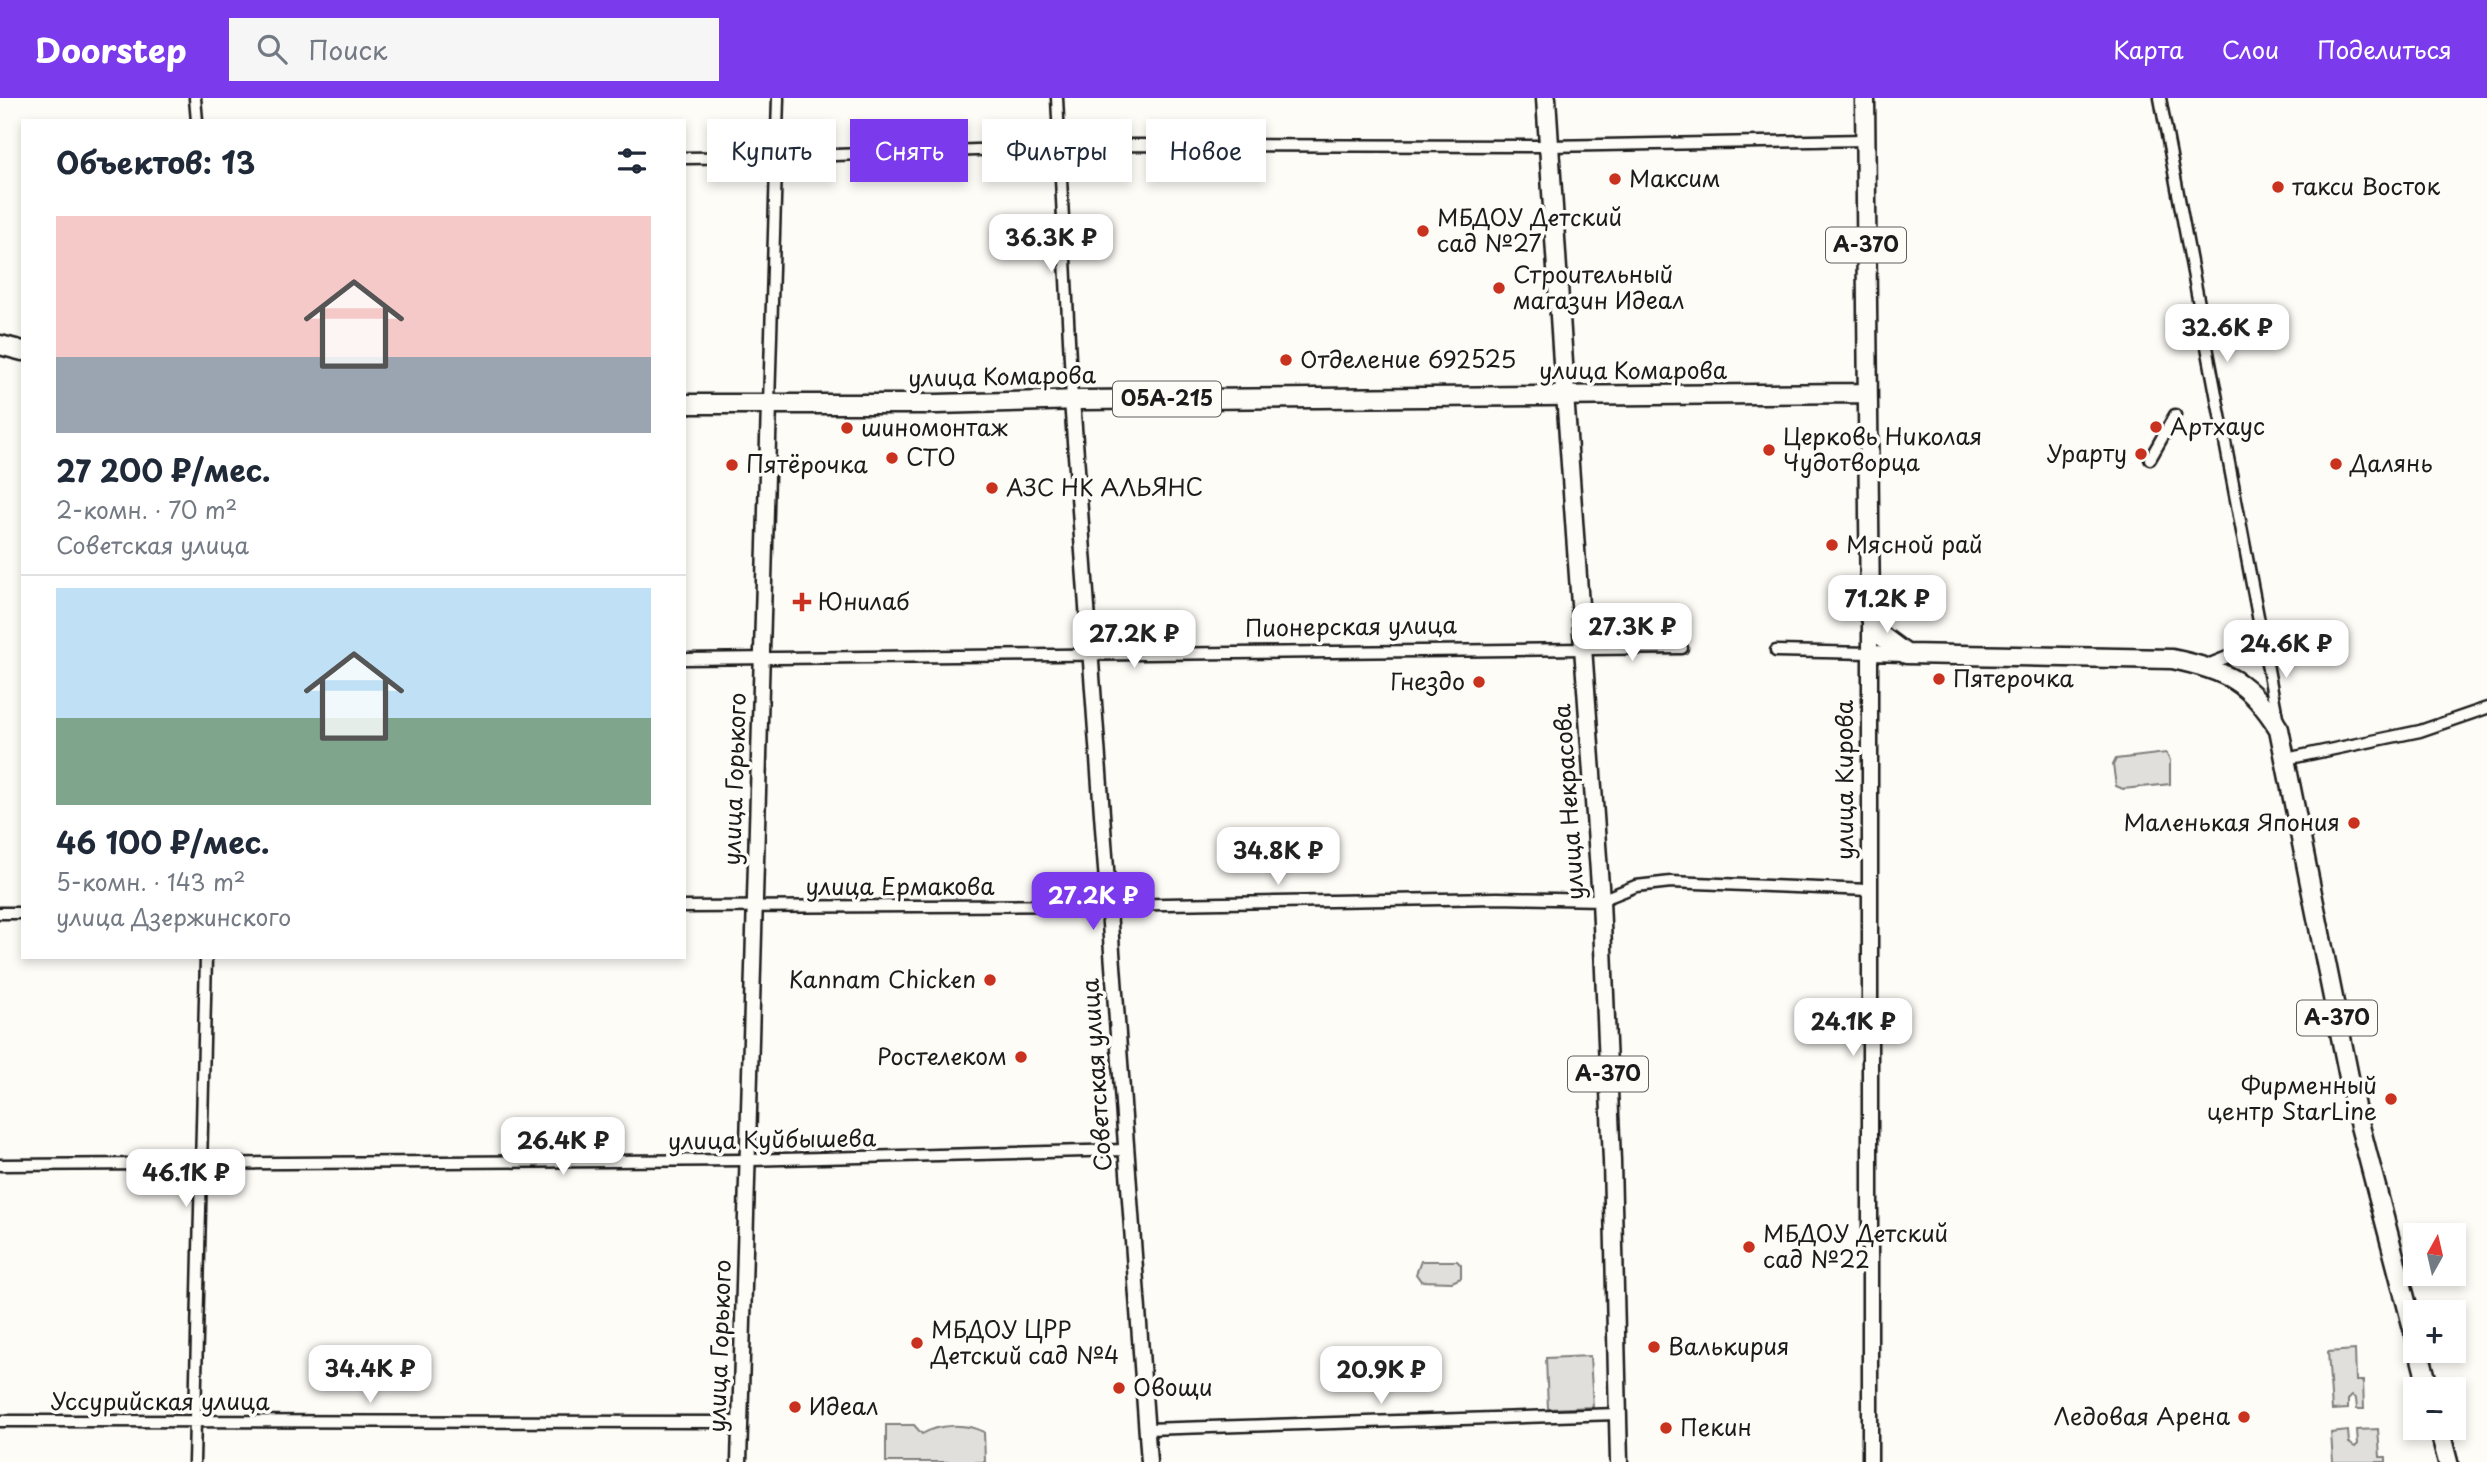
<!DOCTYPE html>
<html lang="ru">
<head>
<meta charset="utf-8">
<style>
	body { margin:0; font-family:"Playpen Sans",sans-serif; background:#f6f6f7; color:#1f2937; height:100vh; display:flex; flex-direction:column; font-size:26px; white-space:nowrap }
	* { box-sizing:border-box; margin:0 }
	p { font-size:23px; color:#747a83 }
	.icon { flex:none; width:38px; height:38px; fill:none; stroke:currentColor; stroke-width:2; stroke-linecap:round; stroke-linejoin:round }
	.map { position:relative; flex:1; overflow:hidden }
	.details { position:absolute; left:21px; top:21px; width:665px; height:840px; display:flex; flex-direction:column; background:#fff; border-radius:0px; box-shadow:0 4px 10px #0003 }
	.details>* { flex:none }
	.banner { position:absolute; left:707px; top:21px; width:665px; height:63px; display:flex; gap:14px }
	.needle { width:46px; rotate:8deg }
	.buttons { position:absolute; left:2403px; top:1125px; display:grid; gap:14px }
	.buttons a { display:grid; place-items:center; width:63px; height:63px; border-radius:0px; background:#fff; box-shadow:0 4px 10px #0003; font-size:35px }
	.price { position:absolute; translate:-50% -60px; padding:0 16px; border-radius:14px; background:#fff; color:#222; font-size:23px; line-height:46px; filter:drop-shadow(0 2px 4px #0008) }
	.price::after { content:''; position:absolute; left:50%; top:42px; width:21px; height:16px; margin-left:-10px; background:inherit; clip-path:polygon(0 0,100% 0,50% 100%) }
	.price.current { background:#7c3aed; color:#fff }
	ul { padding:0; list-style:none }
	li { display:grid; align-content:center; gap:14px; height:371px; padding:0 35px }
	li+li { border-top:2px solid #e0e1e3 }
	li span { display:grid; place-items:center; height:217px; border-radius:0px; color:#555 }
	li>.icon { margin-inline-start:auto }
	span .icon { width:126px; height:126px; fill:#fffc; stroke-width:1 }
	li b { font-size:30px }
	h2 { display:flex; justify-content:space-between; align-items:center; height:84px; padding:0 35px; font-size:30px }
	.chip { padding:0 24px; border-radius:0px; background:#fff; box-shadow:0 4px 10px #0003; font-size:24px; line-height:63px }
	.chip.current { background:#7c3aed; color:#fff }
	header { display:flex; align-items:center; gap:42px; box-sizing:border-box; height:98px; padding:0 35px; background:#7c3aed; color:#fff }
	header strong { font-size:33px }
	nav { display:flex; gap:38px; margin-inline-start:auto; font-size:24px }
	.search { width:490px; height:63px; background:#f6f6f7; display:flex; align-items:center; gap:18px; box-sizing:border-box; padding:0 24px; border-radius:0px; color:#747a83; font-size:26px }
	.map>svg:first-child { display:block }
</style>
</head>
<body>
<header>
<strong>Doorstep</strong>
<div class="search"><svg class="icon" aria-label="search" viewBox="0 0 24 24"><circle cx="10" cy="10" r="6"/><path d="M15 15l6 6"/></svg>Поиск</div>
<nav><a>Карта</a><a>Слои</a><a>Поделиться</a></nav>
</header>
<div class="map">
<svg width="2487" height="1364" viewBox="0 0 2487 1364">
	<rect width="100%" height="100%" fill="#fdfcf7"/>
	<filter id="ink" filterUnits="userSpaceOnUse"><feTurbulence type="fractalNoise" baseFrequency=".0143" numOctaves="2"/><feDisplacementMap in="SourceGraphic" scale="14" xChannelSelector="R" yChannelSelector="G"/><feConvolveMatrix kernelMatrix="1 2 1 2 8 2 1 2 1" color-interpolation-filters="sRGB"/></filter>
	<g filter="url(#ink)">
		<path fill="#e0dfdb" stroke="#7e7e7c" stroke-width="2" d="M2166 655 2170 662V686L2123 691 2116 688 2113 667 2116 661Z
			M1421 1163H1457L1461 1167V1180L1452 1184 1421 1183 1416 1176Z
			M2355 1252 2356 1283H2363L2364 1311H2357L2356 1301 2352 1298 2348 1302V1311L2332 1312 2328 1254Z
			M1590 1258 1593 1309 1548 1311 1546 1260Z
			M886 1327H914L922 1336C939 1326 966 1325 984 1334L985 1364H886Z
			M2378 1331 2380 1359H2386V1364H2333L2331 1335 2348 1333 2349 1345 2355 1349 2358 1346 2357 1332Z"/>
		<g fill="none" stroke-linecap="round" stroke-linejoin="round">
			<defs>
				<path id="street" d="M195 0 197 23
					M1057 0 1072 302
					M2160 0 2278 624
					M684 60 778 59 1120 47 1549 48 1865 42
					M769 306 778 0
					M2150 361 2175 317
					M1776 553 1870 555
					M684 561 1682 550
					M2205 568 2245 552 2263 538
					M2286 661 2420 633 2487 610
					M684 809 1109 807 1497 800 1601 802 1636 788 1671 784 1869 792
					M0 815H23
					M0 1067 749 1062 1125 1052
					M0 1323 740 1324
					M1147 1331 1617 1316
					M194 1364 206 859"/>
				<path id="secondary" d="M1072 302 1149 1364
					M1870 519V1364
					M1870 555 1906 556
					M739 1364 769 306"/>
				<path id="primary" d="M1565 296 1601 802 1612 1063 1619 1364"/>
				<path id="highway" d="M1546 0 1565 296
					M1865 0 1870 518 1879 536 1906 556 2172 561C2226 572 2250 584 2279 631L2355 1009 2415 1238
					M0 247 23 253
					M684 306H937L1081 302 1867 295
					M2419 1253 2429 1292
					M2439 1330 2448 1364"/>
			</defs>
			<use href="#street" stroke="#1c1c1c" stroke-width="15"/>
			<use href="#secondary" stroke="#1c1c1c" stroke-width="19"/>
			<use href="#primary" stroke="#1c1c1c" stroke-width="21"/>
			<use href="#highway" stroke="#1c1c1c" stroke-width="23"/>
			<use href="#street" stroke="#fdfcf7" stroke-width="10"/>
			<use href="#secondary" stroke="#fdfcf7" stroke-width="14"/>
			<use href="#primary" stroke="#fdfcf7" stroke-width="16"/>
			<use href="#highway" stroke="#fdfcf7" stroke-width="18"/>
		</g>
	</g>
	<g fill="#c8321e" stroke="#fdfcf7" stroke-width="2.5">
		<circle cx="1615" cy="81" r="7"/>
		<circle cx="2278" cy="89" r="7"/>
		<circle cx="1423" cy="133" r="7"/>
		<circle cx="1499" cy="190" r="7"/>
		<circle cx="1286" cy="262" r="7"/>
		<circle cx="2156" cy="329" r="7"/>
		<circle cx="847" cy="330" r="7"/>
		<circle cx="1769" cy="352" r="7"/>
		<circle cx="2141" cy="356" r="7"/>
		<circle cx="892" cy="360" r="7"/>
		<circle cx="2336" cy="366" r="7"/>
		<circle cx="732" cy="367" r="7"/>
		<circle cx="992" cy="390" r="7"/>
		<circle cx="1832" cy="447" r="7"/>
		<path d="M798.5 493.5h7v7h7v7h-7v7h-7v-7h-7v-7h7z"/>
		<circle cx="1939" cy="581" r="7"/>
		<circle cx="1479" cy="584" r="7"/>
		<circle cx="2354" cy="725" r="7"/>
		<circle cx="990" cy="882" r="7"/>
		<circle cx="1021" cy="959" r="7"/>
		<circle cx="2391" cy="1001" r="7"/>
		<circle cx="1749" cy="1149" r="7"/>
		<circle cx="917" cy="1245" r="7"/>
		<circle cx="1654" cy="1249" r="7"/>
		<circle cx="1119" cy="1290" r="7"/>
		<circle cx="795" cy="1309" r="7"/>
		<circle cx="2244" cy="1319" r="7"/>
		<circle cx="1666" cy="1330" r="7"/>
	</g>
	<g text-anchor="middle" stroke-width="7" stroke-linejoin="round" paint-order="stroke">
		<g fill="#fdfcf7" stroke="#605f5e" stroke-width="2">
			<rect x="1826" y="129.5" width="80" height="35" rx="5"/>
			<rect x="1113" y="283.5" width="108" height="35" rx="5"/>
			<rect x="2297" y="902.5" width="80" height="35" rx="5"/>
			<rect x="1568" y="958.5" width="80" height="35" rx="5"/>
		</g>
		<g font-size="21" font-weight="bold" fill="#1c1c1c">
			<text x="1866" y="154">А-370</text>
			<text x="1167" y="308">05А-215</text>
			<text x="2337" y="927">А-370</text>
			<text x="1608" y="983">А-370</text>
		</g>
		<g font-size="23" fill="#1c1c1c" stroke="#fdfcf7" text-anchor="start">
			<text x="1629" y="89">Максим</text>
			<text x="2292" y="97">такси Восток</text>
			<text x="1437" y="128">МБДОУ Детский<tspan x="1437" dy="26">сад №27</tspan></text>
			<text x="1513" y="185">Строительный<tspan x="1513" dy="26">магазин Идеал</tspan></text>
			<text x="1300" y="270">Отделение 692525</text>
			<text x="2170" y="337">Артхаус</text>
			<text x="861" y="338">шиномонтаж</text>
			<text x="1783" y="347">Церковь Николая<tspan x="1783" dy="26">Чудотворца</tspan></text>
			<text x="2127" y="364" text-anchor="end">Урарту</text>
			<text x="906" y="368">СТО</text>
			<text x="2350" y="374">Далянь</text>
			<text x="746" y="375">Пятёрочка</text>
			<text x="1006" y="398">АЗС НК АЛЬЯНС</text>
			<text x="1846" y="455">Мясной рай</text>
			<text x="818" y="512">Юнилаб</text>
			<text x="1953" y="589">Пятерочка</text>
			<text x="1465" y="592" text-anchor="end">Гнездо</text>
			<text x="2340" y="733" text-anchor="end">Маленькая Япония</text>
			<text x="976" y="890" text-anchor="end">Kannam Chicken</text>
			<text x="1007" y="967" text-anchor="end">Ростелеком</text>
			<text x="2377" y="996" text-anchor="end">Фирменный<tspan x="2377" dy="26">центр StarLine</tspan></text>
			<text x="1763" y="1144">МБДОУ Детский<tspan x="1763" dy="26">сад №22</tspan></text>
			<text x="931" y="1240">МБДОУ ЦРР<tspan x="931" dy="26">Детский сад №4</tspan></text>
			<text x="1668" y="1257">Валькирия</text>
			<text x="1133" y="1298">Овощи</text>
			<text x="809" y="1317">Идеал</text>
			<text x="2230" y="1327" text-anchor="end">Ледовая Арена</text>
			<text x="1680" y="1338">Пекин</text>
		</g>
		<g font-size="23" fill="#1c1c1c" stroke="#fdfcf7">
			<text x="1633" y="281">улица Комарова</text>
			<text transform="translate(1002 279) rotate(-1)" y="8">улица Комарова</text>
			<text transform="translate(1351 529) rotate(-1)" y="8">Пионерская улица</text>
			<text transform="translate(735 681) rotate(-88)" y="8">улица Горького</text>
			<text transform="translate(1845 682) rotate(-90)" y="8">улица Кирова</text>
			<text transform="translate(1569 704) rotate(-94)" y="8">улица Некрасова</text>
			<text x="900" y="797">улица Ермакова</text>
			<text transform="translate(1097 977) rotate(-94)" y="8">Советская улица</text>
			<text transform="translate(772 1042) rotate(-1)" y="8">улица Куйбышева</text>
			<text transform="translate(720 1248) rotate(-88)" y="8">улица Горького</text>
			<text x="160" y="1312">Уссурийская улица</text>
		</g>
	</g>
</svg>
<div class="buttons">
<a><svg class="needle" viewBox="-14 -14 28 28"><path d="M0-13l5 13h-10z" fill="#e53935"/><path d="M0 13l5-13h-10z" fill="#747a83"/></svg></a>
<a>+</a>
<a>−</a>
</div>
<b class="price" style="left:1051px;top:176px">36.3K ₽</b>
<b class="price" style="left:2227px;top:266px">32.6K ₽</b>
<b class="price" style="left:1887px;top:537px">71.2K ₽</b>
<b class="price" style="left:1632px;top:565px">27.3K ₽</b>
<b class="price" style="left:1134px;top:572px">27.2K ₽</b>
<b class="price" style="left:2286px;top:582px">24.6K ₽</b>
<b class="price" style="left:1278px;top:789px">34.8K ₽</b>
<b class="price current" style="left:1093px;top:834px">27.2K ₽</b>
<b class="price" style="left:1853px;top:960px">24.1K ₽</b>
<b class="price" style="left:563px;top:1079px">26.4K ₽</b>
<b class="price" style="left:186px;top:1111px">46.1K ₽</b>
<b class="price" style="left:370px;top:1307px">34.4K ₽</b>
<b class="price" style="left:1381px;top:1308px">20.9K ₽</b>
<div class="banner">
<a class="chip">Купить</a>
<a class="chip current">Снять</a>
<a class="chip">Фильтры</a>
<a class="chip">Новое</a>
</div>
<section class="details">
<h2>Объектов: 13<svg class="icon" aria-label="filters" viewBox="0 0 24 24"><path d="M4 7h16M4 17h16"/><circle cx="9" cy="7" r="2"/><circle cx="15" cy="17" r="2"/></svg></h2>
<ul>
<li><span style="background:linear-gradient(#f6c9c9 65%,#9aa5b1 0)"><svg class="icon" aria-label="home" viewBox="0 0 24 24"><path d="M3 11l9-7 9 7M6 9v11h12V9"/></svg></span><div><b>27 200 ₽/мес.</b><p>2-комн. · 70 m²</p><p>Советская улица</p></div></li>
<li><span style="background:linear-gradient(#bfe0f5 60%,#7fa58c 0)"><svg class="icon" aria-label="home" viewBox="0 0 24 24"><path d="M3 11l9-7 9 7M6 9v11h12V9"/></svg></span><div><b>46 100 ₽/мес.</b><p>5-комн. · 143 m²</p><p>улица Дзержинского</p></div></li>
</ul>
</section>
</div>
</body>
</html>
